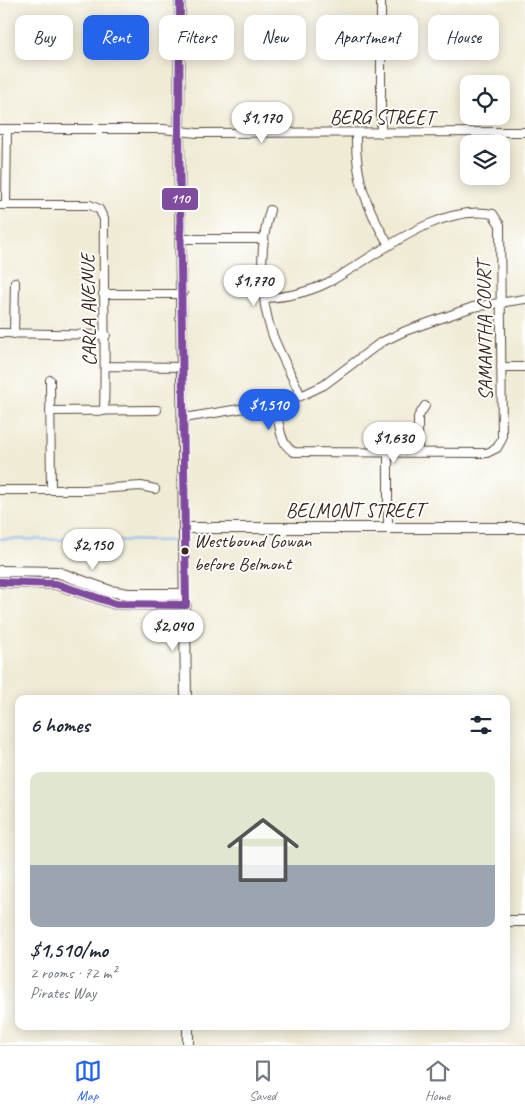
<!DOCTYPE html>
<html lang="en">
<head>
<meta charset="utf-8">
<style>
	body { margin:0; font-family:Caveat,sans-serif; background:#f6f6f7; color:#1f2937; height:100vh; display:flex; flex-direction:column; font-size:19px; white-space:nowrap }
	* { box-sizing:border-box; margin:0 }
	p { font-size:16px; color:#747a83 }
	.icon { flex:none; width:28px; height:28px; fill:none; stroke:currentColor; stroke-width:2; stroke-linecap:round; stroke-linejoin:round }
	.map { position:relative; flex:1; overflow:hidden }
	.sheet { position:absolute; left:15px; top:695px; width:495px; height:335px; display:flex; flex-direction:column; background:#fff; border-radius:10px; box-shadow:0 2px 12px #0003 }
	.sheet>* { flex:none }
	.guide { position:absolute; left:15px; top:15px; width:495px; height:45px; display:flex; gap:10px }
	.tools { position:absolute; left:460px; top:75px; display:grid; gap:10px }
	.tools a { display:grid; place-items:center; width:50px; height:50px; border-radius:10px; background:#fff; box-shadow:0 2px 12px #0003; font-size:25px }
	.price { position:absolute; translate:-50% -42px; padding:0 11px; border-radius:18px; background:#fff; color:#222; font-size:16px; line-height:32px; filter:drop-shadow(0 1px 2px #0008) }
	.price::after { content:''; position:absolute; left:50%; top:30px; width:15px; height:11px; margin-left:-8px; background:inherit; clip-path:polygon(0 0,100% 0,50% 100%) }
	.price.current { background:#2563eb; color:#fff }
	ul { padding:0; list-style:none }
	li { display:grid; align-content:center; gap:10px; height:265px; padding:0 15px }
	li span { display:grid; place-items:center; height:155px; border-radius:10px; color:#555 }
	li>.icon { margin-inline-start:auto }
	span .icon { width:90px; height:90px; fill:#fffc; stroke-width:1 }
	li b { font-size:21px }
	h2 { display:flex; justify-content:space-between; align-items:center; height:60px; padding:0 15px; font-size:21px }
	.pill { padding:0 18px; border-radius:10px; background:#fff; box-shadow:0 2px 12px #0003; font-size:18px; line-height:45px }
	.pill.current { background:#2563eb; color:#fff }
	.menu { display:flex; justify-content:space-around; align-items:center; height:70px; border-top:1px solid #e0e1e3; background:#fff; font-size:14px; color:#747a83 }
	.menu a { display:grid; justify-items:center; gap:2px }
	.menu .current { color:#2563eb }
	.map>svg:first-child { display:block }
</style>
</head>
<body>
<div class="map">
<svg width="525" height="1045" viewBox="0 0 525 1045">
	<rect width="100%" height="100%" fill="#fff"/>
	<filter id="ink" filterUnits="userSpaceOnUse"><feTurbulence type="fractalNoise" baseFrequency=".02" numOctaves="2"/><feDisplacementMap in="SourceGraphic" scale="10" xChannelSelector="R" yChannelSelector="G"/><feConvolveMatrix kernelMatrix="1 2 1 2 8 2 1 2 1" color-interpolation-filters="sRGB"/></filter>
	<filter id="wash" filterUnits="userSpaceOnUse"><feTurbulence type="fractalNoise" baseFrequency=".0096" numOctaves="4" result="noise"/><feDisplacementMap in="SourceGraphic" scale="20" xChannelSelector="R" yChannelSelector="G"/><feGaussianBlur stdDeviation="1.12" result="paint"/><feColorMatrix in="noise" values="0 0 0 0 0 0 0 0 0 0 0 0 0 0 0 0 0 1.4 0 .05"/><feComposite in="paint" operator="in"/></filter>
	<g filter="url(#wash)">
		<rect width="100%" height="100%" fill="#f0ebd5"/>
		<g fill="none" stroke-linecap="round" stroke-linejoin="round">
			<path stroke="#85b9f3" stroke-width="2" d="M0 539 174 541"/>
		</g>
	</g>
	<g filter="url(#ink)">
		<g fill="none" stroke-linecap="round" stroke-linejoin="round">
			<defs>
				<path id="minor" d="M0 129H163L197 133 525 132
					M356 133C355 178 366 207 389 245
					M381 133V0
					M0 205H90L99 209 104 219C103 283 106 347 104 411
					M6 205 7 129
					M270 210C259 247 259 299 273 336 281 356 292 376 301 396
					M182 239H264
					M103 294H183
					M265 298C287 297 307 293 327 283 373 259 438 202 493 214L500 225 502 439 497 448 487 453 294 452C278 444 279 419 276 403
					M0 333 106 335
					M14 334 15 282
					M106 366 183 367
					M501 367H525
					M50 380 51 490
					M50 411 157 410
					M184 418 276 403 301 396 324 385 380 343 405 331 473 307 525 299
					M388 453V528
					M418 453V417L425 406
					M0 490H84L141 486 155 489"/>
				<path id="tertiary" d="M180 0 179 131 186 699
					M185 528H525
					M0 571 57 572 110 591 128 594H185
					M0 582 56 584 116 604 186 605
					M506 921H525
					M188 1026V1045"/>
			</defs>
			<use href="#minor" stroke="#564739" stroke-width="10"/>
			<use href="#tertiary" stroke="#564739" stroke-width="12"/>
			<use href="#minor" stroke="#fff" stroke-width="8"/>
			<use href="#tertiary" stroke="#fff" stroke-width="10"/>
			<defs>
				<path id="bus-1" d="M0 582 56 584 116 604 186 605 179 131 180 0"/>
			</defs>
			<use href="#bus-1" stroke="#fff" stroke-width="11"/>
			<use href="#bus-1" stroke="#804c9e" stroke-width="8"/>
		</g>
	</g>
	<circle fill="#3b2a1e" stroke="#fff" stroke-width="2" cx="185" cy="551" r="4.5"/>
	<g text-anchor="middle" stroke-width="4" stroke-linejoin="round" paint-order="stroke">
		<g font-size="19" fill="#3b2a1e" stroke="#fff" text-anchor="start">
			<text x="194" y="547">Westbound Gowan<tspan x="194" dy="23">before Belmont</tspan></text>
		</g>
		<g font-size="20" fill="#3b2a1e" stroke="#fff">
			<text x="382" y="124">BERG STREET</text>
			<text transform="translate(88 310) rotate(-91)" y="7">CARLA AVENUE</text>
			<text transform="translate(484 331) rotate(-91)" y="7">SAMANTHA COURT</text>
			<text x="355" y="517">BELMONT STREET</text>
		</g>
	</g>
	<rect stroke="#fff" stroke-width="2" x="161" y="187" width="38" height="24" rx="5" fill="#804c9e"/>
	<g font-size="14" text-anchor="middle" font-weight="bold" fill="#fff">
		<text x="180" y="203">110</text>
	</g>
</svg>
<div class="tools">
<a><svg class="icon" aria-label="locate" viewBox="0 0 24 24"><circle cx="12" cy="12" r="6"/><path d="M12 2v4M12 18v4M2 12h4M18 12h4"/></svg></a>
<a><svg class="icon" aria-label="layers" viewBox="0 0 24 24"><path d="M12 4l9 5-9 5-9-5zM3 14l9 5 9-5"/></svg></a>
</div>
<b class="price" style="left:262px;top:144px">$1,170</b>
<b class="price" style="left:254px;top:307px">$1,770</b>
<b class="price current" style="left:269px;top:431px">$1,510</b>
<b class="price" style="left:394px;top:464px">$1,630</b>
<b class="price" style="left:93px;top:571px">$2,150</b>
<b class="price" style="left:173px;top:652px">$2,040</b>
<div class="guide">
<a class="pill">Buy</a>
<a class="pill current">Rent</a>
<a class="pill">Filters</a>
<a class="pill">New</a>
<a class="pill">Apartment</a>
<a class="pill">House</a>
</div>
<section class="sheet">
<h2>6 homes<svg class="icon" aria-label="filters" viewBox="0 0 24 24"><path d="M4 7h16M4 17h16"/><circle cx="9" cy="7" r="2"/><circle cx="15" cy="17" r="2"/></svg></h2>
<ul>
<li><span style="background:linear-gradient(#dfe7d0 60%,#9aa5b1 0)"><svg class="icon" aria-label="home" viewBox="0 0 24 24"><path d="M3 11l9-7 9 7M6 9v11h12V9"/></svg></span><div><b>$1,510/mo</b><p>2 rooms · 72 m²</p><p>Pirates Way</p></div></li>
</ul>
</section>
</div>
<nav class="menu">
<a class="current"><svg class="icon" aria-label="map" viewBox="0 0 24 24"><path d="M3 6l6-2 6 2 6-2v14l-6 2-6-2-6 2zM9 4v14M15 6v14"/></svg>Map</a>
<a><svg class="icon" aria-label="saved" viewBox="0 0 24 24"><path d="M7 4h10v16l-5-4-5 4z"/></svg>Saved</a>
<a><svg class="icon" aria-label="home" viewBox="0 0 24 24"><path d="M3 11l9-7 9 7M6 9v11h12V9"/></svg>Home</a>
</nav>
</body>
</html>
